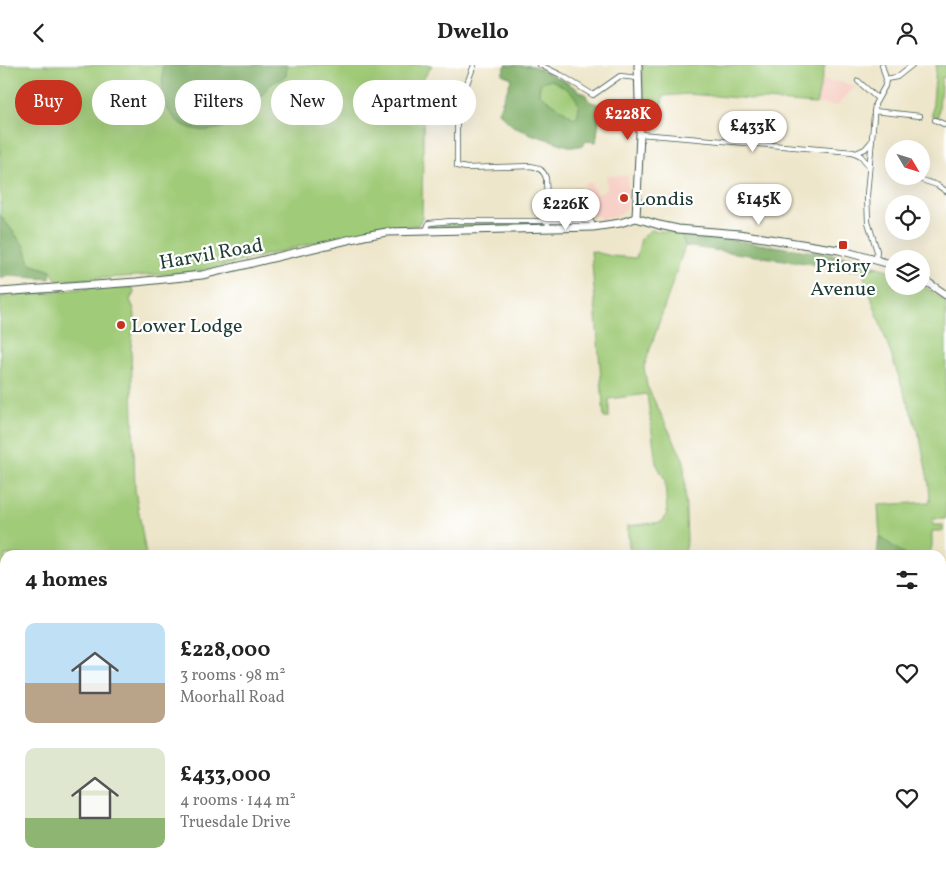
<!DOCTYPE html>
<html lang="en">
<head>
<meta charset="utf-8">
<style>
	body { margin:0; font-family:Vollkorn,serif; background:#f2f2f2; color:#222; height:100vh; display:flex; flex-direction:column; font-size:19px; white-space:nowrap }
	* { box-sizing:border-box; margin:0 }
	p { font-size:16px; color:#767676 }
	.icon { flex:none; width:28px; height:28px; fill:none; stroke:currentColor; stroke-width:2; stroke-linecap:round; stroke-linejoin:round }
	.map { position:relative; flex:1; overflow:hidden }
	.drawer { position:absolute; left:0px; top:485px; width:946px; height:321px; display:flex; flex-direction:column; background:#fff; border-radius:15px 15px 0 0; box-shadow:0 5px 20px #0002 }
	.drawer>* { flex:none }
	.banner { position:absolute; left:15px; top:15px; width:500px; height:45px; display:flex; gap:10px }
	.needle { width:32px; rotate:128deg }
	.fabs { position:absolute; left:885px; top:75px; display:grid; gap:10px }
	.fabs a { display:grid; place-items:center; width:45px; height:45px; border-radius:50%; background:#fff; box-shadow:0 5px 20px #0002; font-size:25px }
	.price { position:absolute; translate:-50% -42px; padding:0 11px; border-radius:18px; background:#fff; color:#222; font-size:16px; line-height:32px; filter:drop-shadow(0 1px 2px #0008) }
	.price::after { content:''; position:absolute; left:50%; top:30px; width:15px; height:11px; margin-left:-8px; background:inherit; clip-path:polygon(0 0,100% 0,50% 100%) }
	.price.selected { background:#c8321e; color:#fff }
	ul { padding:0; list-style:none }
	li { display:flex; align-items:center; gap:15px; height:125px; padding:0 25px }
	li span { display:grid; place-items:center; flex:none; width:140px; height:100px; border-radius:10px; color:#555 }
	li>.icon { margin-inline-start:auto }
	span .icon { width:60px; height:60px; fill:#fffc; stroke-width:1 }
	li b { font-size:21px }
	h2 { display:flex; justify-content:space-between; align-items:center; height:60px; padding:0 25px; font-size:21px }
	.chip { padding:0 18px; border-radius:22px; background:#fff; box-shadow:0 5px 20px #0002; font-size:18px; line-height:45px }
	.chip.selected { background:#c8321e; color:#fff }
	header { display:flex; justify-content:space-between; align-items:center; height:65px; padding:0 25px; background:#fff; font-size:22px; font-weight:700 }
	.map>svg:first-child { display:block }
</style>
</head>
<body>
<header><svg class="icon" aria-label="back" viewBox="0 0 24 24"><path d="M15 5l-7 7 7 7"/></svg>Dwello<svg class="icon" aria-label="person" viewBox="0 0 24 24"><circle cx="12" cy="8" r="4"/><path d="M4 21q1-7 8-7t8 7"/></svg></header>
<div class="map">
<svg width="946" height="806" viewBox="0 0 946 806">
	<rect width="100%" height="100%" fill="#fff"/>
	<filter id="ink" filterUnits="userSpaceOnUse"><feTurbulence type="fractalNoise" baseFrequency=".02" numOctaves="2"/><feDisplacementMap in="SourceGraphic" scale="10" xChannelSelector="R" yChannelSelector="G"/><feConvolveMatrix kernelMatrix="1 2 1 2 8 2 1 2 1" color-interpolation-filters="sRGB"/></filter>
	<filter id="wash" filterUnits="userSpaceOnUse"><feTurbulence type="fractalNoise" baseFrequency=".0096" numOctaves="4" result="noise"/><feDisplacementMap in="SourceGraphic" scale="20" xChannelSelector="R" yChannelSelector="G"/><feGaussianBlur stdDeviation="1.12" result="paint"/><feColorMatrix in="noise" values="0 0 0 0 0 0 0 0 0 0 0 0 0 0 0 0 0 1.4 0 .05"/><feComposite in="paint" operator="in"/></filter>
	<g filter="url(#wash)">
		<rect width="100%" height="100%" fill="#eee6ca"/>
		<path fill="#f7d1c7" d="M822 15 841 17 856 21 837 41 816 39Z
			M606 110 628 111 627 142 620 150 601 155 598 151H593V139L583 119 590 117 598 129 607 124Z"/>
		<path fill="#a0cb78" stroke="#608456" d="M0 0H432L424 13 422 153 418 160 366 165 210 204 184 208 57 216 51 206 30 199 25 182 0 150Z
			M506 0 533 1 566 17 586 30 587 33 591 37 601 40 596 77 585 76 584 80 572 82 531 69 513 61 498 47 512 13 502 9Z
			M642 0H825L816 39 688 29 663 31 662 40 644 39Z
			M936 0H946V13L942 12 938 53 932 50Z
			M502 158H543L544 160 431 162V160L437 159Z
			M650 165 681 168 685 181 644 302 647 321 684 396 687 475 685 490H630L627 461 662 457 667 448 665 415 656 398 647 329 609 334V353H604L591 186 611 191 636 193 641 174Z
			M878 202 894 207V221H921V219L946 237V454H932L933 460H943V466H932V480L930 490H881L878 440 930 437 929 420 920 373 862 206Z
			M129 221 133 223 134 228 130 235 134 244 135 251 131 282 135 424 146 490H5V801H537L530 806H0V232L88 223Z
			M941 556 946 557V644L941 648Z
			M941 668 946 673V806H733L722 801H941Z"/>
		<path fill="#80af68" stroke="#50764e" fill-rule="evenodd" d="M163 0H287L286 11C281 14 273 17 269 21 265 25 262 32 258 37 252 43 245 51 238 55 216 70 184 70 169 46 162 33 162 14 163 0Z
			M506 0 533 1 566 17 586 30 587 33 591 37 601 40 596 77 585 76 584 80 572 82 531 69 513 61 498 47 512 13 502 9ZM551 15C566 22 586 34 576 53H574L539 29 540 20 544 16Z
			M0 150 25 182 30 199 51 206 50 214 9 211 0 214Z
			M681 168 864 194 868 198 878 202 862 206 685 181Z
			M879 471 905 490H877Z
			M537 801H722L733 806H530Z"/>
	</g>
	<g filter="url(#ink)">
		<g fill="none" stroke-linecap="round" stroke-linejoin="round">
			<defs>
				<path id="street" d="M474 0 457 45V101L466 103 531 101C538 102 544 106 546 113L548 163
					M540 0 561 10 593 30 620 11 638 13
					M886 14 897 12 912 0
					M858 16 877 33
					M874 46 920 51
					M935 55 946 60
					M640 69 853 87 861 91 869 101
					M856 88 865 84 872 76
					M916 113 937 120 946 126
					M426 166 429 158 451 156H591L593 162
					M876 194 877 186 868 157 867 130 875 39 885 21 886 14 882 0"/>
				<path id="secondary" d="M636 153 640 69 638 0
					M921 213 946 230
					M0 227 136 217 202 210 364 171 387 167 593 162 620 158 636 153 659 160 678 164 739 169 839 185 894 200"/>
			</defs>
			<use href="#street" stroke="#3e564a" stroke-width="6"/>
			<use href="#secondary" stroke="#3e564a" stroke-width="9"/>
			<use href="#street" stroke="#fff" stroke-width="4.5"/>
			<use href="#secondary" stroke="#fff" stroke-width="7"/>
		</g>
	</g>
	<g fill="#c8321e" stroke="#fff" stroke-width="2">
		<circle cx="624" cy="133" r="5"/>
		<rect x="838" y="175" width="10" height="10" rx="2.5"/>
		<circle cx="121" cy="260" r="5"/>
	</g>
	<g text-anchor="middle" stroke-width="4.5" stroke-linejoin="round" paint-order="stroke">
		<g font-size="20" fill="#1f3d34" stroke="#fff" text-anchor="start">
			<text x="634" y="140">Londis</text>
			<text x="843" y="207" text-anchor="middle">Priory<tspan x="843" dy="23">Avenue</tspan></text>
			<text x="131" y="267">Lower Lodge</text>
		</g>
		<g font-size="20" fill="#1f3d34" stroke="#fff">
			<text transform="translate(211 188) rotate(-10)" y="7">Harvil Road</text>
		</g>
	</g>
</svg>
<div class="fabs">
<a><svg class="needle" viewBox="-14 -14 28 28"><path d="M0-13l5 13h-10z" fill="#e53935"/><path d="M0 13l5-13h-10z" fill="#767676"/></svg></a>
<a><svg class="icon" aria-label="locate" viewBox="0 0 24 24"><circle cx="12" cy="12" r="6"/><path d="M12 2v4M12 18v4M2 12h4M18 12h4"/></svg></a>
<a><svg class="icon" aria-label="layers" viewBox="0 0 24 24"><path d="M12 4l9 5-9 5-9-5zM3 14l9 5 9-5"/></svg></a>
</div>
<b class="price selected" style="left:628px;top:76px">£228K</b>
<b class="price" style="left:753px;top:88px">£433K</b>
<b class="price" style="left:759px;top:161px">£145K</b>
<b class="price" style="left:566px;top:166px">£226K</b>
<div class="banner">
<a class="chip selected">Buy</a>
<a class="chip">Rent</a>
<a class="chip">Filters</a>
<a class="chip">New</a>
<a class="chip">Apartment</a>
</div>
<section class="drawer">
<h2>4 homes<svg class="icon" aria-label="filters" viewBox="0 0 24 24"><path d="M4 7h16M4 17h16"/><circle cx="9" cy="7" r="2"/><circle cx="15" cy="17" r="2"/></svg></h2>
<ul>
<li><span style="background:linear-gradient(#bfe0f5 60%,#b9a48a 0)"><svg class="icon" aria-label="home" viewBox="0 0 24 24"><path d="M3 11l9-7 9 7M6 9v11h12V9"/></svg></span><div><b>£228,000</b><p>3 rooms · 98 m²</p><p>Moorhall Road</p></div><svg class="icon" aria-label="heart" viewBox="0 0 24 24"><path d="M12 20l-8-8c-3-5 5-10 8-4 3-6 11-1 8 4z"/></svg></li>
<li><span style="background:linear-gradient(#dfe7d0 70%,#8fb573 0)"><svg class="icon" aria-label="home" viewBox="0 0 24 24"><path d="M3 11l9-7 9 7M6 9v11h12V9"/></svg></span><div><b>£433,000</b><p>4 rooms · 144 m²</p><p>Truesdale Drive</p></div><svg class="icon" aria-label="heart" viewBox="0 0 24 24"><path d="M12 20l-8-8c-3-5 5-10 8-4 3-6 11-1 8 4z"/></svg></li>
</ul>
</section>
</div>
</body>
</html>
